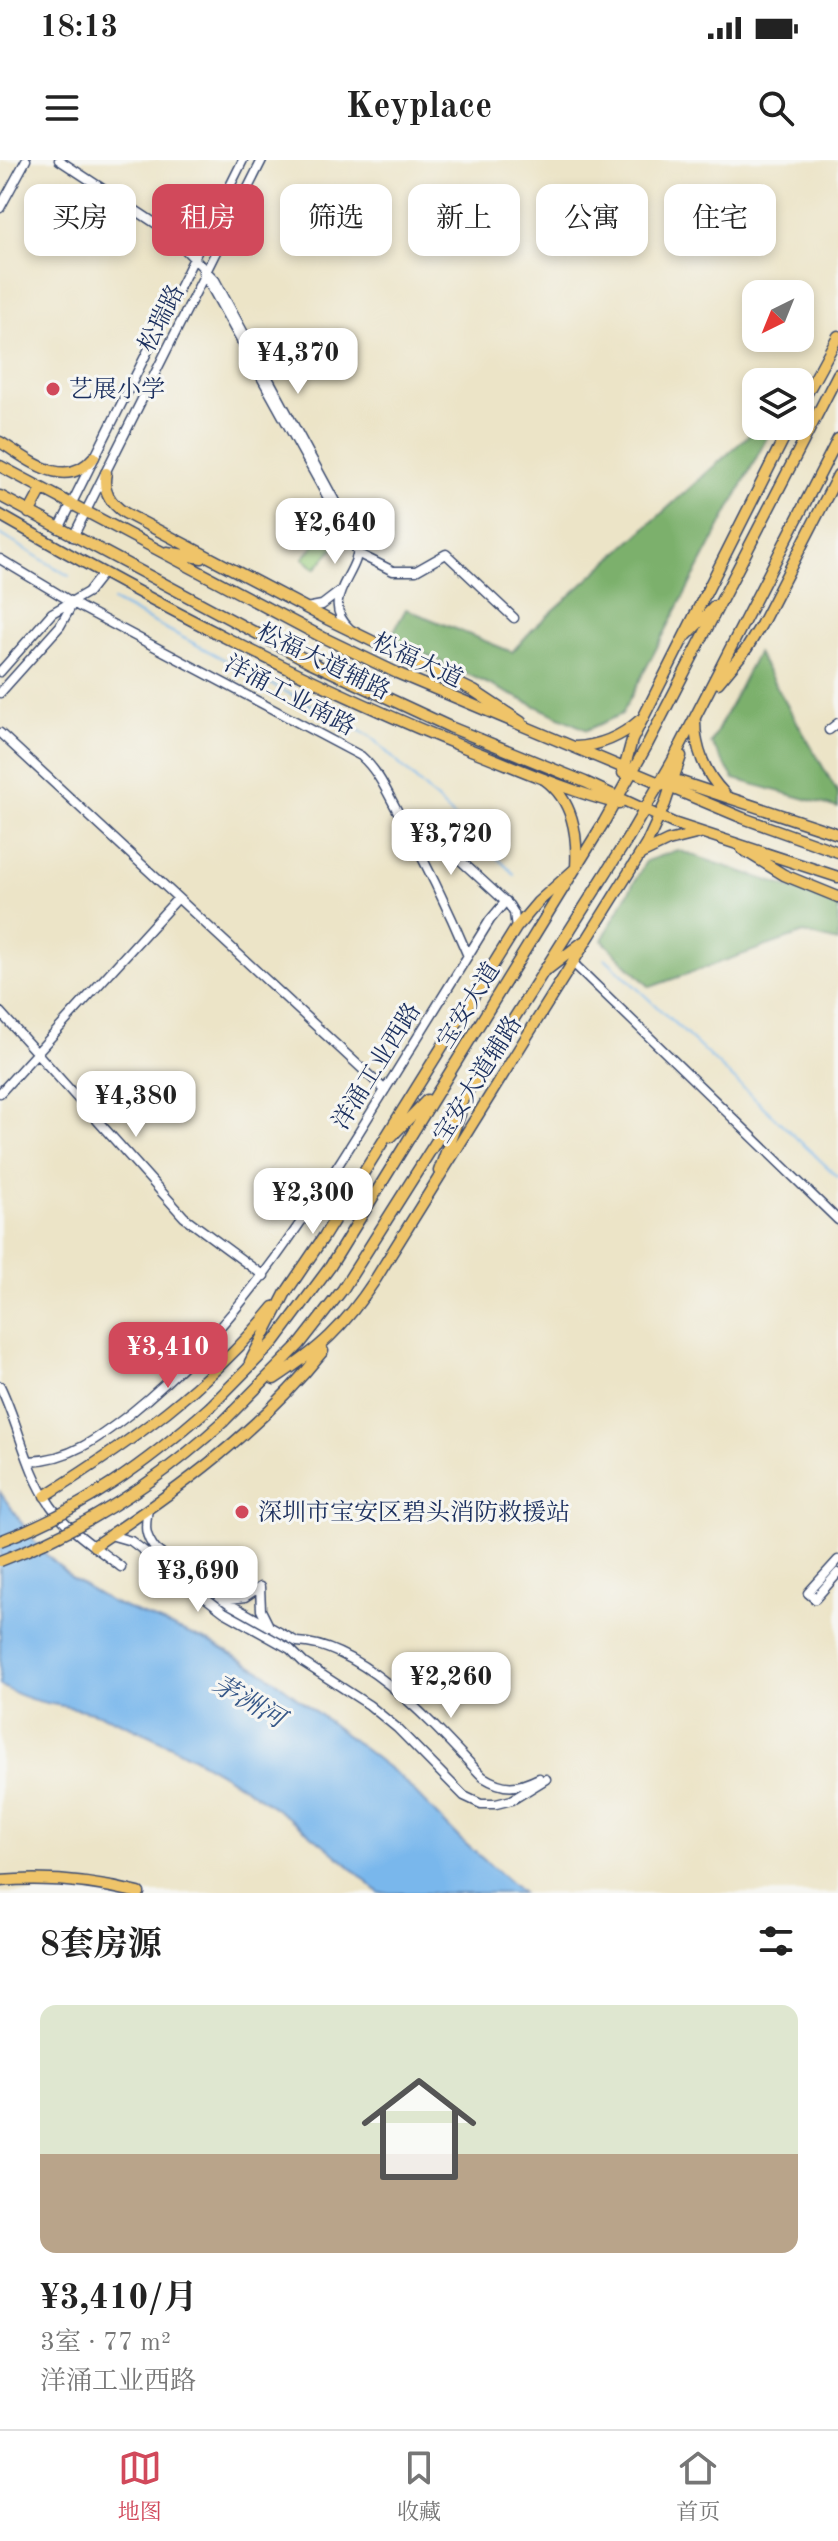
<!DOCTYPE html>
<html lang="zh">
<head>
<meta charset="utf-8">
<style>
	body { margin:0; font-family:"Old Standard TT","Noto Serif SC",serif; background:#f6f6f6; color:#222; height:100vh; display:flex; flex-direction:column; font-size:30px; white-space:nowrap }
	* { box-sizing:border-box; margin:0 }
	p { font-size:26px; color:#767676 }
	.icon { flex:none; width:44px; height:44px; fill:none; stroke:currentColor; stroke-width:2; stroke-linecap:round; stroke-linejoin:round }
	.map { position:relative; height:1733px; overflow:hidden }
	.sheet { display:flex; flex-direction:column; background:#fff; flex:1 }
	.sheet>* { flex:none }
	.banner { position:absolute; left:24px; top:24px; width:790px; height:72px; display:flex; gap:16px }
	.needle { width:52px; rotate:223deg }
	.tools { position:absolute; left:742px; top:120px; display:grid; gap:16px }
	.tools a { display:grid; place-items:center; width:72px; height:72px; border-radius:16px; background:#fff; box-shadow:0 4px 12px #0003; font-size:40px }
	.price { position:absolute; translate:-50% -68px; padding:0 18px; border-radius:16px; background:#fff; color:#222; font-size:26px; line-height:52px; filter:drop-shadow(0 2px 4px #0008) }
	.price::after { content:''; position:absolute; left:50%; top:48px; width:24px; height:18px; margin-left:-12px; background:inherit; clip-path:polygon(0 0,100% 0,50% 100%) }
	.price.on { background:#d1495b; color:#fff }
	ul { padding:0; list-style:none }
	li { display:grid; align-content:center; gap:16px; height:424px; padding:0 40px }
	li+li { border-top:2px solid #e0e0e0 }
	li span { display:grid; place-items:center; height:248px; border-radius:16px; color:#555 }
	li>.icon { margin-inline-start:auto }
	span .icon { width:144px; height:144px; fill:#fffc; stroke-width:1 }
	li b { font-size:34px }
	h2 { display:flex; justify-content:space-between; align-items:center; height:96px; padding:0 40px; font-size:34px }
	.tag { padding:0 28px; border-radius:16px; background:#fff; box-shadow:0 4px 12px #0003; font-size:28px; line-height:72px }
	.tag.on { background:#d1495b; color:#fff }
	.status { display:flex; justify-content:space-between; align-items:center; height:56px; padding:0 40px; background:#fff; direction:ltr }
	.status svg { height:22px; fill:currentColor }
	header { display:flex; justify-content:space-between; align-items:center; height:104px; padding:0 40px; background:#fff; font-size:36px; font-weight:600 }
	.dock { display:flex; justify-content:space-around; align-items:center; height:112px; border-top:2px solid #e0e0e0; background:#fff; font-size:22px; color:#767676 }
	.dock a { display:grid; justify-items:center; gap:4px }
	.dock .on { color:#d1495b }
	.map>svg:first-child { display:block }
</style>
</head>
<body>
<div class="status"><b>18:13</b><svg viewBox="0 0 49 12"><path d="M0 12V9h3v3zM5 12V6h3v6zM10 12V3h3v9zM15 12V0h3v12zM26 1h20v11H26zM47 4h2v5h-2z"/></svg></div>
<header><svg class="icon" aria-label="menu" viewBox="0 0 24 24"><path d="M4 6h16M4 12h16M4 18h16"/></svg>Keyplace<svg class="icon" aria-label="search" viewBox="0 0 24 24"><circle cx="10" cy="10" r="6"/><path d="M15 15l6 6"/></svg></header>
<div class="map">
<svg width="838" height="1733" viewBox="0 0 838 1733">
	<rect width="100%" height="100%" fill="#f6f6f2"/>
	<filter id="ink" filterUnits="userSpaceOnUse"><feTurbulence type="fractalNoise" baseFrequency=".0125" numOctaves="2"/><feDisplacementMap in="SourceGraphic" scale="16" xChannelSelector="R" yChannelSelector="G"/><feConvolveMatrix kernelMatrix="1 2 1 2 8 2 1 2 1" color-interpolation-filters="sRGB"/></filter>
	<filter id="wash" filterUnits="userSpaceOnUse"><feTurbulence type="fractalNoise" baseFrequency=".006" numOctaves="4" result="noise"/><feDisplacementMap in="SourceGraphic" scale="32" xChannelSelector="R" yChannelSelector="G"/><feGaussianBlur stdDeviation="1.8" result="paint"/><feColorMatrix in="noise" values="0 0 0 0 0 0 0 0 0 0 0 0 0 0 0 0 0 1.4 0 .05"/><feComposite in="paint" operator="in"/></filter>
	<g filter="url(#wash)">
		<rect width="100%" height="100%" fill="#ece4c7"/>
		<path fill="#9acd7d" stroke="#5a7e6e" stroke-width="2" d="M324 375 336 386 315 409 303 398Z"/>
		<path fill="#7bb06c" stroke="#4b7065" stroke-width="2" d="M759 266H773L622 554 587 570 390 478 406 449 512 492 534 468Z
			M757 493 838 633V648L734 619 711 583Z
			M677 690 838 744V782L804 773 650 827 602 780 646 701Z"/>
		<path fill="#79b7ec" stroke="#4a73a5" stroke-width="2" d="M0 1332 40 1389 73 1419 111 1442 212 1483 268 1515 399 1616 460 1679 522 1733H379C299 1657 212 1600 110 1558 70 1542 38 1549 0 1525Z"/>
		<g fill="none" stroke-linecap="round" stroke-linejoin="round">
			<path stroke="#79b7ec" stroke-width="2" d="M0 374 69 416
				M113 441 370 576 514 714
				M605 798 838 1017"/>
		</g>
	</g>
	<g filter="url(#ink)">
		<g fill="none" stroke-linecap="round" stroke-linejoin="round">
			<defs>
				<path id="minor" d="M59 0 167 71 215 120 357 382C364 413 316 437 350 469
					M0 48 26 0
					M203 112 359 394 393 411H416L446 394 514 458
					M59 369 243 0
					M73 377 262 0
					M0 399 80 447 361 596C378 611 387 632 398 652 424 699 447 746 468 796
					M306 448 322 445 339 432
					M0 512 52 453 88 432 103 413
					M0 533 60 466 73 443
					M829 570 838 563
					M0 573 385 930
					M400 655 435 677 509 745 514 753 516 768
					M573 803 838 1060
					M0 852 184 1057 264 1116
					M0 933 178 738
					M0 1226C19 1265 26 1310 51 1346 69 1371 97 1388 121 1407
					M29 1301C70 1300 99 1278 131 1253 234 1170 304 1062 372 951 412 887 451 823 490 760L506 741
					M148 1349C145 1367 144 1375 156 1390L231 1445 297 1482C365 1484 439 1571 483 1617 504 1630 517 1629 539 1618
					M110 1375 131 1381 224 1452 290 1489 304 1503 369 1545 397 1568 464 1636 481 1644H496L512 1640 546 1619
					M838 1400 808 1433 815 1439 838 1413
					M223 1440 245 1437 260 1427 261 1450 269 1466"/>
				<path id="major" d="M800 246 838 176
					M0 282C30 300 65 332 94 297
					M0 306 322 477 397 513 743 658 838 692
					M106 313C102 331 110 343 125 353L329 460 474 531 521 562
					M0 336 310 502 450 567 585 622 673 663 838 717
					M29 353 42 329
					M0 355C152 442 309 525 471 590 520 609 568 631 619 644
					M167 392 202 398
					M687 475 715 446
					M718 523 747 488 761 465 838 315
					M695 561C695 588 705 614 724 633
					M575 587C599 586 622 576 640 560
					M623 613 632 580 790 266
					M669 618 838 674
					M742 689 784 715 838 737
					M643 693 668 681 700 673
					M548 809 583 782
					M391 977 427 940
					M439 1011 460 954
					M250 1202 285 1134 323 1078 516 768 538 742 576 708C578 674 573 640 544 619
					M274 1219C320 1189 344 1167 375 1120L646 685 665 644 681 596
					M211 1246 274 1182 330 1107 604 662 646 587 838 214
					M224 1261 300 1184 343 1129 628 678 672 602 838 279
					M45 1336C132 1281 208 1228 274 1147
					M94 1386C178 1330 259 1271 323 1191
					M0 1721C45 1717 95 1722 139 1733"/>
			</defs>
			<use href="#minor" stroke="#3a4a6e" stroke-width="11"/>
			<use href="#major" stroke="#3a4a6e" stroke-width="13"/>
			<use href="#minor" stroke="#fff" stroke-width="8"/>
			<use href="#major" stroke="#efc469" stroke-width="10"/>
			<defs>
				<path id="major-bridge" d="M0 1381C81 1351 147 1303 211 1246
					M0 1401C83 1370 159 1321 224 1261"/>
			</defs>
			<use href="#major-bridge" stroke="#3a4a6e" stroke-width="13" stroke-linecap="butt"/>
			<use href="#major-bridge" stroke="#efc469" stroke-width="10"/>
		</g>
	</g>
	<g fill="#d1495b" stroke="#f6f6f2" stroke-width="3">
		<circle cx="53" cy="229" r="8"/>
		<circle cx="242" cy="1352" r="8"/>
	</g>
	<g text-anchor="middle" stroke-width="6" stroke-linejoin="round" paint-order="stroke">
		<g font-size="24" fill="#1b2f5e" stroke="#f6f6f2">
			<text transform="translate(161 158) rotate(-63)" y="8">松瑞路</text>
			<text transform="translate(418 500) rotate(25)" y="8">松福大道</text>
			<text transform="translate(324 501) rotate(26)" y="8">松福大道辅路</text>
			<text transform="translate(290 535) rotate(28)" y="8">洋涌工业南路</text>
			<text transform="translate(468 845) rotate(-58)" y="8">宝安大道</text>
			<text transform="translate(376 906) rotate(-58)" y="8">洋涌工业西路</text>
			<text transform="translate(477 919) rotate(-58)" y="8">宝安大道辅路</text>
		</g>
		<g font-size="24" fill="#1b2f5e" stroke="#f6f6f2" text-anchor="start">
			<text x="69" y="237">艺展小学</text>
			<text x="258" y="1360">深圳市宝安区碧头消防救援站</text>
		</g>
		<g font-size="26" font-style="italic" fill="#375889" stroke="#f6f6f2">
			<text transform="translate(249 1541) rotate(30)" y="9">茅洲河</text>
		</g>
	</g>
</svg>
<div class="tools">
<a><svg class="needle" viewBox="-14 -14 28 28"><path d="M0-13l5 13h-10z" fill="#e53935"/><path d="M0 13l5-13h-10z" fill="#767676"/></svg></a>
<a><svg class="icon" aria-label="layers" viewBox="0 0 24 24"><path d="M12 4l9 5-9 5-9-5zM3 14l9 5 9-5"/></svg></a>
</div>
<b class="price" style="left:298px;top:236px">¥4,370</b>
<b class="price" style="left:335px;top:406px">¥2,640</b>
<b class="price" style="left:451px;top:717px">¥3,720</b>
<b class="price" style="left:136px;top:979px">¥4,380</b>
<b class="price" style="left:313px;top:1076px">¥2,300</b>
<b class="price on" style="left:168px;top:1230px">¥3,410</b>
<b class="price" style="left:198px;top:1454px">¥3,690</b>
<b class="price" style="left:451px;top:1560px">¥2,260</b>
<div class="banner">
<a class="tag">买房</a>
<a class="tag on">租房</a>
<a class="tag">筛选</a>
<a class="tag">新上</a>
<a class="tag">公寓</a>
<a class="tag">住宅</a>
</div>
</div>
<section class="sheet">
<h2>8套房源<svg class="icon" aria-label="filters" viewBox="0 0 24 24"><path d="M4 7h16M4 17h16"/><circle cx="9" cy="7" r="2"/><circle cx="15" cy="17" r="2"/></svg></h2>
<ul>
<li><span style="background:linear-gradient(#dfe7d0 60%,#b9a48a 0)"><svg class="icon" aria-label="home" viewBox="0 0 24 24"><path d="M3 11l9-7 9 7M6 9v11h12V9"/></svg></span><div><b>¥3,410/月</b><p>3室 · 77 m²</p><p>洋涌工业西路</p></div></li>
</ul>
</section>
<nav class="dock">
<a class="on"><svg class="icon" aria-label="map" viewBox="0 0 24 24"><path d="M3 6l6-2 6 2 6-2v14l-6 2-6-2-6 2zM9 4v14M15 6v14"/></svg>地图</a>
<a><svg class="icon" aria-label="saved" viewBox="0 0 24 24"><path d="M7 4h10v16l-5-4-5 4z"/></svg>收藏</a>
<a><svg class="icon" aria-label="home" viewBox="0 0 24 24"><path d="M3 11l9-7 9 7M6 9v11h12V9"/></svg>首页</a>
</nav>
</body>
</html>
